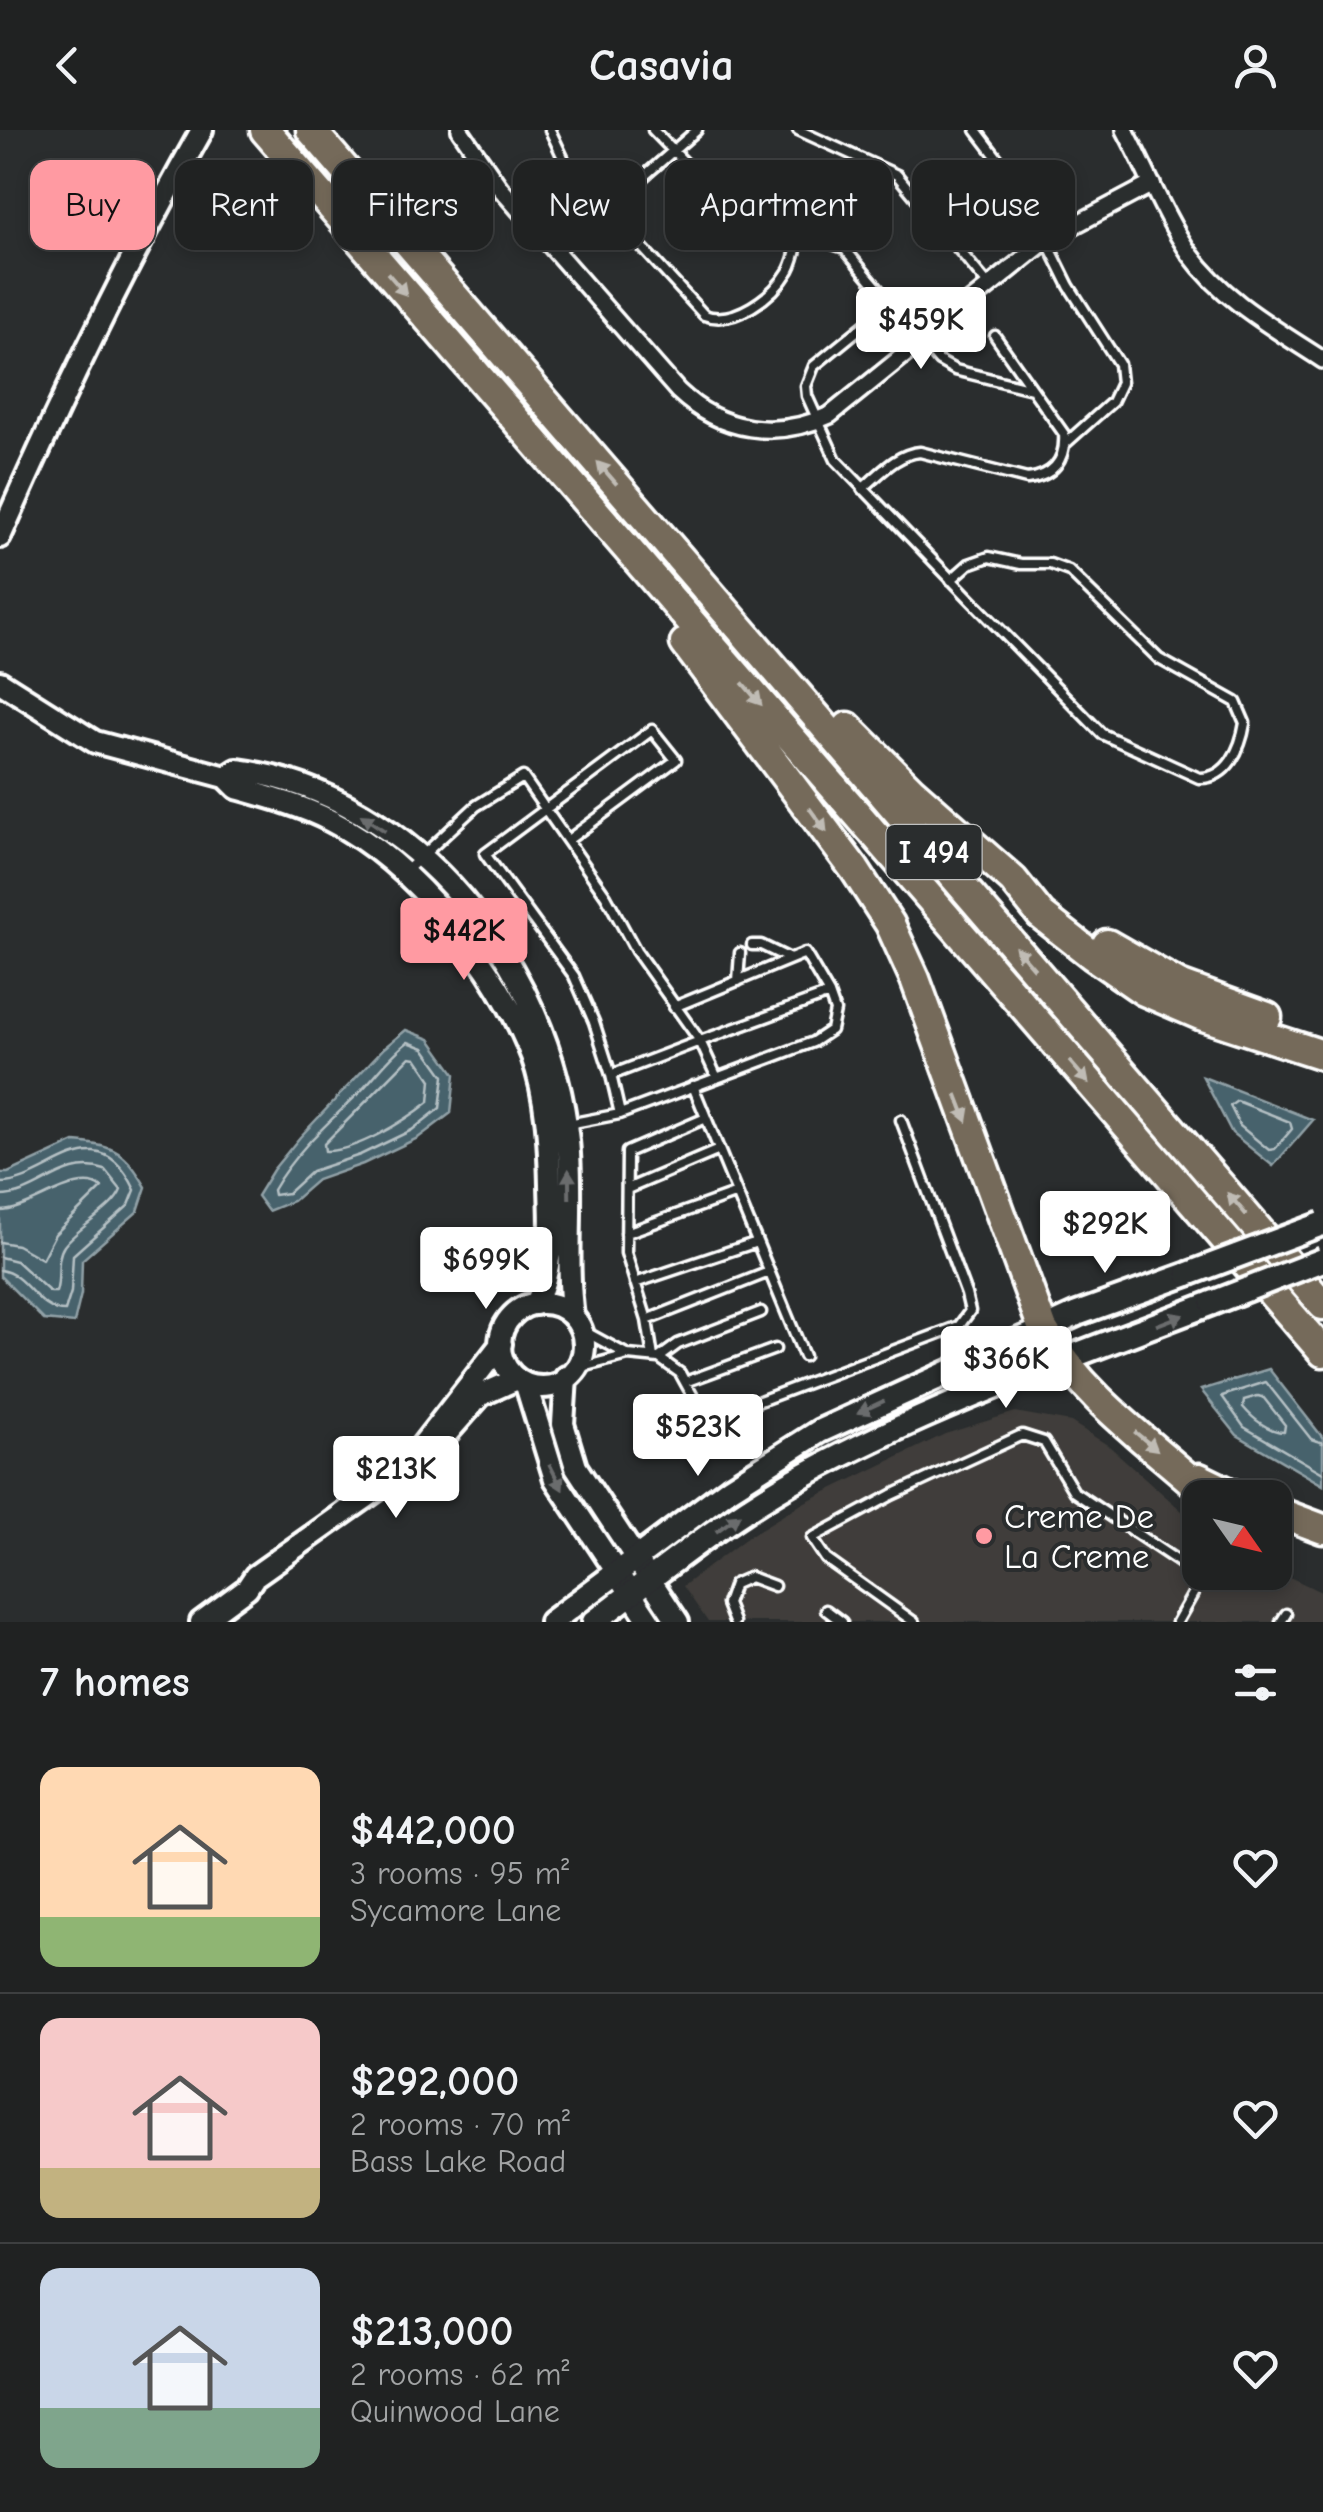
<!DOCTYPE html>
<html lang="en">
<head>
<meta charset="utf-8">
<style>
	body { margin:0; font-family:"Comic Neue",sans-serif; background:#2d2f2f; color:#f1f3f6; height:100vh; display:flex; flex-direction:column; font-size:38px; white-space:nowrap }
	* { box-sizing:border-box; margin:0 }
	p { font-size:32px; color:#a2a4a5 }
	.icon { flex:none; width:55px; height:55px; fill:none; stroke:currentColor; stroke-width:2; stroke-linecap:round; stroke-linejoin:round }
	.map { position:relative; height:1492px; overflow:hidden }
	.side { display:flex; flex-direction:column; background:#202222; flex:1 }
	.side>* { flex:none }
	.banner { position:absolute; left:30px; top:30px; width:1265px; height:90px; display:flex; gap:20px }
	.needle { width:65px; rotate:124deg }
	.buttons { position:absolute; left:1182px; top:1350px; display:grid; gap:20px }
	.buttons a { display:grid; place-items:center; width:110px; height:110px; border-radius:20px; background:#202222; box-shadow:0 5px 15px #0003,0 0 0 2px #3d3f40; font-size:50px }
	.price { position:absolute; translate:-50% -85px; padding:0 22px; border-radius:10px; background:#fff; color:#222; font-size:32px; line-height:65px; filter:drop-shadow(0 2px 5px #0008) }
	.price::after { content:''; position:absolute; left:50%; top:60px; width:30px; height:22px; margin-left:-15px; background:inherit; clip-path:polygon(0 0,100% 0,50% 100%) }
	.price.current { background:#ff9aa2; color:#111 }
	ul { padding:0; list-style:none }
	li { display:flex; align-items:center; gap:30px; height:250px; padding:0 40px }
	li+li { border-top:2px solid #3d3f40 }
	li span { display:grid; place-items:center; flex:none; width:280px; height:200px; border-radius:20px; color:#555 }
	li>.icon { margin-inline-start:auto }
	span .icon { width:120px; height:120px; fill:#fffc; stroke-width:1 }
	li b { font-size:42px }
	h2 { display:flex; justify-content:space-between; align-items:center; height:120px; padding:0 40px; font-size:42px }
	.tag { padding:0 35px; border-radius:20px; background:#202222; box-shadow:0 5px 15px #0003,0 0 0 2px #3d3f40; font-size:35px; line-height:90px }
	.tag.current { background:#ff9aa2; color:#111 }
	header { display:flex; justify-content:space-between; align-items:center; height:130px; padding:0 40px; background:#202222; font-size:45px; font-weight:800 }
	.map>svg:first-child { display:block }
</style>
</head>
<body>
<header><svg class="icon" aria-label="back" viewBox="0 0 24 24"><path d="M15 5l-7 7 7 7"/></svg>Casavia<svg class="icon" aria-label="person" viewBox="0 0 24 24"><circle cx="12" cy="8" r="4"/><path d="M4 21q1-7 8-7t8 7"/></svg></header>
<div class="map">
<svg width="1323" height="1492" viewBox="0 0 1323 1492">
	<rect width="100%" height="100%" fill="#2a2d2e"/>
	<filter id="ink" filterUnits="userSpaceOnUse"><feTurbulence type="fractalNoise" baseFrequency=".01" numOctaves="2"/><feDisplacementMap in="SourceGraphic" scale="20" xChannelSelector="R" yChannelSelector="G"/><feConvolveMatrix kernelMatrix="1 2 1 2 8 2 1 2 1" color-interpolation-filters="sRGB"/></filter>
	<g filter="url(#ink)">
		<path fill="#3f3d3a" d="M1015 1282 1071 1292 1109 1316 1200 1397V1442H1275V1440L1323 1463V1492H708L683 1456 749 1406 805 1372 945 1304Z"/>
		<path fill="#47626c" stroke="#91a1a7" stroke-width="2.5" d="M406 900 430 909 455 944 451 983 418 1008 363 1034 317 1050 293 1071 268 1081 257 1066 273 1040 300 1007 384 918Z
			M1203 947 1313 990 1273 1036 1232 1003Z
			M75 1012C116 1016 125 1022 146 1057L138 1081 82 1130 81 1164 74 1193 44 1190 0 1146V1043H8Z
			M1269 1239 1323 1308V1355L1237 1305 1201 1260Z"/>
		<g fill="none" stroke-linecap="round" stroke-linejoin="round">
			<path stroke="#b5c0c4" stroke-width="2.5" d="M408 912 424 918 444 946 440 978 412 1000 360 1025 312 1041 288 1063 274 1065 273 1060C294 1023 327 994 358 964 375 947 388 927 408 912Z
				M410 927 416 928 431 950 429 972C405 991 355 1022 325 1021L324 1014Z
				M1237 971 1290 992 1292 999 1275 1019 1269 1020 1240 996 1230 976Z
				M0 1053C49 1054 96 978 135 1060L129 1075 73 1125 71 1162 65 1181C36 1181 28 1144 0 1140
				M0 1066C40 1066 62 1026 105 1040L121 1060C114 1079 78 1097 64 1116 55 1129 61 1149 56 1162H50L16 1131 0 1127
				M0 1081C31 1081 79 1038 102 1058L55 1104 42 1129 17 1115 0 1112
				M1258 1266 1263 1267 1285 1295 1284 1302C1269 1302 1253 1289 1243 1277L1244 1270Z
				M1323 1313 1311 1309 1266 1252 1222 1266 1244 1297 1323 1343"/>
			<defs>
				<path id="service" d="M550 0 566 34 704 185C734 196 773 167 789 140 795 129 797 115 800 102
					M653 0 716 65 740 83 844 118 939 231 955 240 1032 259
					M798 0 897 45 989 156
					M976 0 1021 59 1069 156 1119 234 1121 253 1112 272 1065 314
					M556 123 697 0
					M890 174 814 236 806 256 807 266 836 330 972 471 1102 604 1199 648C1228 649 1241 618 1245 593L1236 572 1159 529 1069 441 1050 434H1021L989 427 969 434 951 450
					M862 359C880 344 896 324 920 322L1027 349C1053 346 1066 330 1064 304L995 206
					M568 710 676 630 652 600 485 724 574 846 594 892 611 945
					M405 742 476 676 523 647 606 766 636 821 700 911 611 945 620 984 568 994
					M752 815H761L790 829
					M738 851 740 823
					M674 877 805 823 829 864 700 911 717 948
					M693 956 804 1226
					M620 984 813 912 831 900 835 881 829 864
					M627 1059 719 1020
					M626 1103 737 1063
					M635 1153 757 1112
					M647 1190 626 1123 627 1022 706 988
					M582 1200 628 1225
					M653 1227 647 1190 769 1142
					M659 1228 678 1214 761 1182
					M575 1239 628 1225 659 1228 680 1243 697 1274 720 1286 959 1196 970 1181 966 1164 901 990
					M685 1252 775 1219
					M826 1480 842 1492
					M734 1492 727 1474 734 1454 750 1447 774 1456
					M914 1492 826 1429 812 1408 892 1365 1022 1305 1044 1312 1074 1362 1185 1436 1198 1455 1177 1492
					M1281 1492 1286 1484"/>
				<path id="minor" d="M460 0 500 58 678 261C721 302 776 310 830 285L1048 109 1152 54
					M1125 0C1147 41 1164 86 1190 124 1224 171 1276 199 1323 230"/>
				<path id="tertiary" d="M0 407C61 268 127 132 202 0
					M0 552 95 612 226 647 237 658C269 667 302 676 331 691 414 733 499 839 532 926 547 967 549 1011 550 1054 551 1100 555 1131 536 1174
					M226 647 237 640C415 663 551 838 568 1011 574 1069 565 1129 573 1187
					M500 1215a42 42 0 1 1 84 0a42 42 0 1 1-84 0Z
					M566 1247 563 1294 576 1337 678 1492
					M526 1255 555 1349 650 1492
					M444 1307 481 1265 517 1249
					M201 1492 247 1458 255 1446 388 1352 420 1318 501 1214"/>
				<path id="secondary" d="M551 1492 730 1358 820 1301 1077 1184 1188 1144
					M594 1492C662 1440 730 1385 806 1344 935 1274 1075 1226 1212 1173"/>
				<path id="motorway" d="M265 0 1323 1222
					M311 0 1323 1175
					M685 513 855 740 890 794 915 849 1043 1199C1084 1269 1152 1314 1211 1368
					M848 597 911 660 1013 750 1041 785 1092 825 1144 861 1200 885 1323 925
					M1107 814 1179 855 1267 887
					M1199 1348 1240 1368
					M1275 1381 1323 1399"/>
			</defs>
			<use href="#service" stroke="#fff" stroke-width="15"/>
			<use href="#minor" stroke="#fff" stroke-width="22"/>
			<use href="#tertiary" stroke="#fff" stroke-width="28"/>
			<use href="#secondary" stroke="#fff" stroke-width="30"/>
			<use href="#motorway" stroke="#fff" stroke-width="35"/>
			<use href="#service" stroke="#2a2d2e" stroke-width="8"/>
			<use href="#minor" stroke="#2a2d2e" stroke-width="15"/>
			<use href="#tertiary" stroke="#2a2d2e" stroke-width="20"/>
			<use href="#secondary" stroke="#2a2d2e" stroke-width="22"/>
			<use href="#motorway" stroke="#746a5a" stroke-width="28"/>
			<defs>
				<path id="secondary-bridge" d="M1188 1144 1322 1094
					M1212 1173 1323 1130"/>
			</defs>
			<use href="#secondary-bridge" stroke="#fff" stroke-width="30" stroke-linecap="butt"/>
			<use href="#secondary-bridge" stroke="#2a2d2e" stroke-width="22"/>
		</g>
		<defs><path id="oneway-solid" d="M-6-.8H1V-3.2L6.5 0L1 3.2V.8H-6Z" transform="scale(2.5)"/></defs>
		<g fill="#c0bcb5">
			<use href="#oneway-solid" transform="translate(397 154) rotate(49)"/>
			<use href="#oneway-solid" transform="translate(607 343) rotate(-131)"/>
			<use href="#oneway-solid" transform="translate(752 564) rotate(49)"/>
			<use href="#oneway-solid" transform="translate(818 690) rotate(54)"/>
			<use href="#oneway-solid" transform="translate(1025 828) rotate(-131)"/>
			<use href="#oneway-solid" transform="translate(1079 942) rotate(49)"/>
			<use href="#oneway-solid" transform="translate(962 978) rotate(69)"/>
			<use href="#oneway-solid" transform="translate(1237 1074) rotate(-131)"/>
			<use href="#oneway-solid" transform="translate(1146 1311) rotate(39)"/>
		</g>
		<g fill="#6a6c6d">
			<use href="#oneway-solid" transform="translate(373 693) rotate(-146)"/>
			<use href="#oneway-solid" transform="translate(569 1054) rotate(-91)"/>
			<use href="#oneway-solid" transform="translate(1170 1190) rotate(-21)"/>
			<use href="#oneway-solid" transform="translate(871 1277) rotate(155)"/>
			<use href="#oneway-solid" transform="translate(556 1347) rotate(63)"/>
			<use href="#oneway-solid" transform="translate(728 1393) rotate(-36)"/>
		</g>
	</g>
	<circle fill="#ff9aa2" stroke="#2a2d2e" stroke-width="4" cx="984" cy="1406" r="10"/>
	<g text-anchor="middle" stroke-width="8" stroke-linejoin="round" paint-order="stroke">
		<rect fill="#2a2d2e" stroke="#bfc0c0" stroke-width="2.5" x="886.5" y="695" width="95" height="54" rx="8"/>
		<g font-size="32" font-weight="bold" fill="#fff">
			<text x="934" y="733">I 494</text>
		</g>
		<g font-size="35" fill="#fff" stroke="#2a2d2e" text-anchor="start">
			<text x="1004" y="1398">Creme De<tspan x="1004" dy="40">La Creme</tspan></text>
		</g>
	</g>
</svg>
<div class="buttons">
<a><svg class="needle" viewBox="-14 -14 28 28"><path d="M0-13l5 13h-10z" fill="#e53935"/><path d="M0 13l5-13h-10z" fill="#a2a4a5"/></svg></a>
</div>
<b class="price" style="left:921px;top:242px">$459K</b>
<b class="price current" style="left:464px;top:853px">$442K</b>
<b class="price" style="left:1105px;top:1146px">$292K</b>
<b class="price" style="left:486px;top:1182px">$699K</b>
<b class="price" style="left:1006px;top:1281px">$366K</b>
<b class="price" style="left:698px;top:1349px">$523K</b>
<b class="price" style="left:396px;top:1391px">$213K</b>
<div class="banner">
<a class="tag current">Buy</a>
<a class="tag">Rent</a>
<a class="tag">Filters</a>
<a class="tag">New</a>
<a class="tag">Apartment</a>
<a class="tag">House</a>
</div>
</div>
<section class="side">
<h2>7 homes<svg class="icon" aria-label="filters" viewBox="0 0 24 24"><path d="M4 7h16M4 17h16"/><circle cx="9" cy="7" r="2"/><circle cx="15" cy="17" r="2"/></svg></h2>
<ul>
<li><span style="background:linear-gradient(#ffd9b3 75%,#8fb573 0)"><svg class="icon" aria-label="home" viewBox="0 0 24 24"><path d="M3 11l9-7 9 7M6 9v11h12V9"/></svg></span><div><b>$442,000</b><p>3 rooms · 95 m²</p><p>Sycamore Lane</p></div><svg class="icon" aria-label="heart" viewBox="0 0 24 24"><path d="M12 20l-8-8c-3-5 5-10 8-4 3-6 11-1 8 4z"/></svg></li>
<li><span style="background:linear-gradient(#f6c9c9 75%,#c2b280 0)"><svg class="icon" aria-label="home" viewBox="0 0 24 24"><path d="M3 11l9-7 9 7M6 9v11h12V9"/></svg></span><div><b>$292,000</b><p>2 rooms · 70 m²</p><p>Bass Lake Road</p></div><svg class="icon" aria-label="heart" viewBox="0 0 24 24"><path d="M12 20l-8-8c-3-5 5-10 8-4 3-6 11-1 8 4z"/></svg></li>
<li><span style="background:linear-gradient(#c9d6e8 70%,#7fa58c 0)"><svg class="icon" aria-label="home" viewBox="0 0 24 24"><path d="M3 11l9-7 9 7M6 9v11h12V9"/></svg></span><div><b>$213,000</b><p>2 rooms · 62 m²</p><p>Quinwood Lane</p></div><svg class="icon" aria-label="heart" viewBox="0 0 24 24"><path d="M12 20l-8-8c-3-5 5-10 8-4 3-6 11-1 8 4z"/></svg></li>
</ul>
</section>
</body>
</html>
